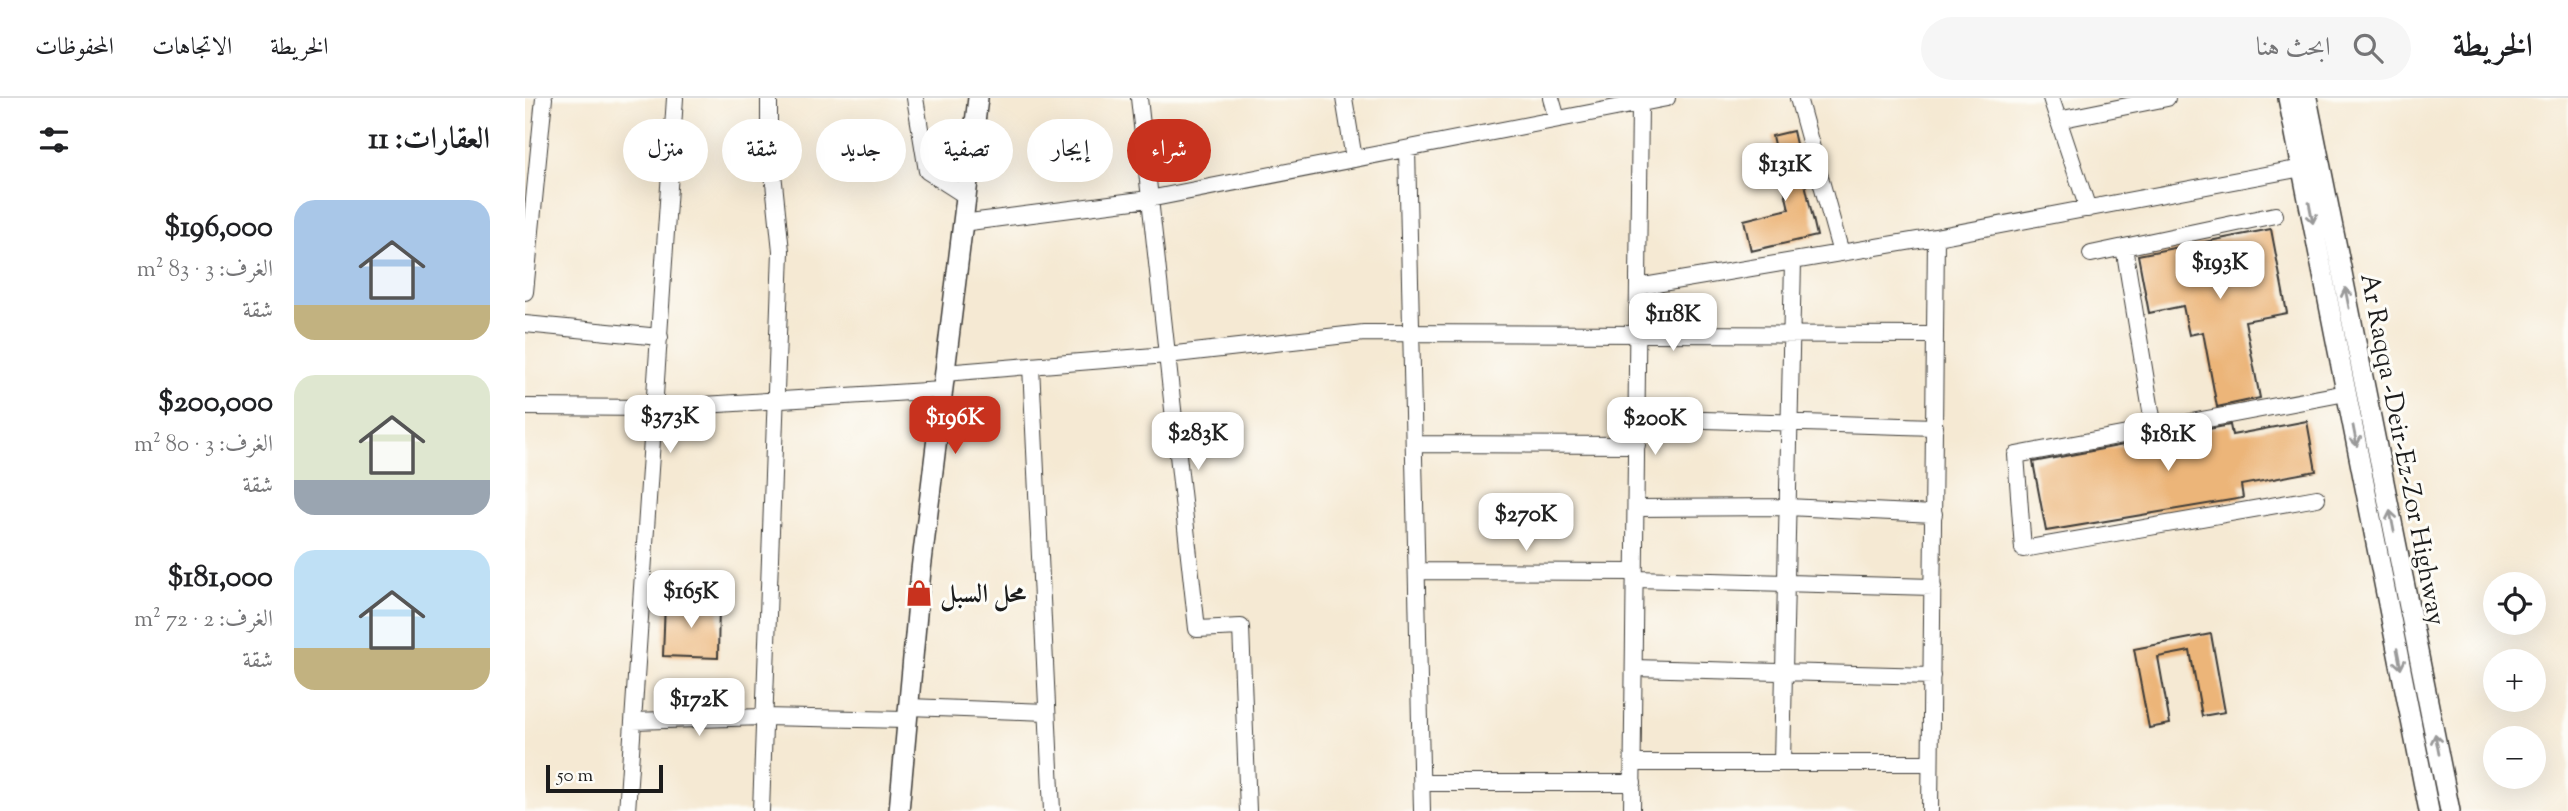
<!DOCTYPE html>
<html lang="ar">
<head>
<meta charset="utf-8">
<style>
	body { margin:0; font-family:"Sorts Mill Goudy",Amiri,serif; background:#f6f6f6; color:#202124; direction:rtl; height:100vh; display:flex; flex-direction:column; font-size:26px; white-space:nowrap }
	* { box-sizing:border-box; margin:0 }
	p { font-size:23px; color:#757577 }
	.icon { flex:none; width:38px; height:38px; fill:none; stroke:currentColor; stroke-width:2; stroke-linecap:round; stroke-linejoin:round }
	.map { position:relative; flex:1; overflow:hidden; direction:ltr }
	.drawer { display:flex; flex-direction:column; background:#fff; width:525px }
	.drawer>* { flex:none }
	.hud { position:absolute; left:21px; top:21px; width:665px; height:63px; direction:rtl; display:flex; gap:14px }
	.buttons { position:absolute; left:1958px; top:474px; display:grid; gap:14px }
	.buttons a { display:grid; place-items:center; width:63px; height:63px; border-radius:50%; background:#fff; box-shadow:0 7px 28px #0002; font-size:35px }
	.scale { position:absolute; left:21px; bottom:18px; width:117px; box-sizing:border-box; padding-left:7px; border:4px solid #1c1c1c; border-top:0; font-size:19px; line-height:24px; white-space:nowrap; color:#1c1c1c; -webkit-text-stroke:5px #fdfcf7; paint-order:stroke }
	.price { position:absolute; translate:-50% -60px; padding:0 16px; border-radius:14px; background:#fff; color:#222; font-size:23px; line-height:46px; filter:drop-shadow(0 2px 4px #0008) }
	.price::after { content:''; position:absolute; left:50%; top:42px; width:21px; height:16px; margin-left:-10px; background:inherit; clip-path:polygon(0 0,100% 0,50% 100%) }
	.price.active { background:#c8321e; color:#fff }
	ul { padding:0; list-style:none }
	li { display:flex; align-items:center; gap:21px; height:175px; padding:0 35px }
	li span { display:grid; place-items:center; flex:none; width:196px; height:140px; border-radius:21px; color:#555 }
	li>.icon { margin-inline-start:auto }
	span .icon { width:84px; height:84px; fill:#fffc; stroke-width:1 }
	li b { font-size:30px }
	h2 { display:flex; justify-content:space-between; align-items:center; height:84px; padding:0 35px; font-size:30px }
	.chip { padding:0 24px; border-radius:32px; background:#fff; box-shadow:0 7px 28px #0002; font-size:24px; line-height:63px }
	.chip.active { background:#c8321e; color:#fff }
	header { display:flex; align-items:center; gap:42px; box-sizing:border-box; height:98px; padding:0 35px; background:#fff; border-bottom:2px solid #e0e0e0 }
	header strong { font-size:33px }
	nav { display:flex; gap:38px; margin-inline-start:auto; font-size:24px }
	.search { width:490px; height:63px; background:#f6f6f6; display:flex; align-items:center; gap:18px; box-sizing:border-box; padding:0 24px; border-radius:38px; color:#757577; font-size:26px }
	main { display:flex; flex:1; min-height:0 }
	.map>svg:first-child { display:block }
</style>
</head>
<body>
<header>
<strong>الخريطة</strong>
<div class="search"><svg class="icon" aria-label="search" viewBox="0 0 24 24"><circle cx="10" cy="10" r="6"/><path d="M15 15l6 6"/></svg>ابحث هنا</div>
<nav><a>الخريطة</a><a>الاتجاهات</a><a>المحفوظات</a></nav>
</header>
<main>
<div class="map">
<svg width="2043" height="713" viewBox="0 0 2043 713">
	<rect width="100%" height="100%" fill="#fdfcf7"/>
	<filter id="ink" filterUnits="userSpaceOnUse"><feTurbulence type="fractalNoise" baseFrequency=".0143" numOctaves="2"/><feDisplacementMap in="SourceGraphic" scale="14" xChannelSelector="R" yChannelSelector="G"/><feConvolveMatrix kernelMatrix="1 2 1 2 8 2 1 2 1" color-interpolation-filters="sRGB"/></filter>
	<filter id="wash" filterUnits="userSpaceOnUse"><feTurbulence type="fractalNoise" baseFrequency=".00686" numOctaves="4" result="noise"/><feDisplacementMap in="SourceGraphic" scale="28" xChannelSelector="R" yChannelSelector="G"/><feGaussianBlur stdDeviation="1.57" result="paint"/><feColorMatrix in="noise" values="0 0 0 0 0 0 0 0 0 0 0 0 0 0 0 0 0 1.4 0 .05"/><feComposite in="paint" operator="in"/></filter>
	<g filter="url(#wash)">
		<rect width="100%" height="100%" fill="#f5e9d3"/>
		<g id="blocks">
			<path fill="#ecb579" d="M1268 33 1292 138 1226 153 1219 122 1264 111 1247 38Z
				M1746 131 1762 215 1720 223 1735 300 1692 309 1678 234 1664 237 1658 208 1624 215 1613 157Z
				M1782 323 1791 373 1716 387 1718 400 1521 433 1508 364 1705 327 1707 337Z
				M140 504 194 506 193 560 138 558Z
				M1686 536 1700 614 1677 618 1665 553 1633 559 1645 626 1624 630 1609 551Z"/>
		</g>
	</g>
	<g filter="url(#ink)">
		<use href="#blocks" fill-opacity="0" stroke="#3d3b37" stroke-width="2"/>
		<g fill="none" stroke-linecap="round" stroke-linejoin="round">
			<defs>
				<path id="minor" d="M390 0 402 73 441 98
					M614 0 672 531 716 529 723 713
					M819 0 829 61
					M1026 0 1032 21
					M1273 0 1316 155
					M1526 0 1563 111
					M1533 22 1642 0
					M882 51 897 713
					M437 125 624 101 1142 0
					M1599 149 1629 331
					M1566 156 1750 117
					M1113 189 1411 139 1777 70
					M0 194 19 0
					M0 226 135 239
					M506 268 527 713
					M419 275 642 257 839 235 1410 237
					M0 309 130 310 417 292
					M1112 320 1410 329
					M889 346 1112 347
					M1792 400 1498 451 1491 357 1821 295
					M1111 410 1262 409 1409 416
					M892 473 1110 474
					M1110 481 1408 489
					M1109 570 1407 578
					M383 609 522 614
					M108 623 238 619 381 622
					M1108 665H1405
					M1257 665 1268 163
					M897 685H1108
					M102 713 150 0
					M236 713 256 153 244 36V0
					M1107 713 1115 5
					M1405 713 1411 139"/>
				<path id="major" d="M1763 0 1904 713
					M1782 0 1925 713
					M374 713 396 472 453 0"/>
			</defs>
			<use href="#minor" stroke="#3d3b37" stroke-width="18"/>
			<use href="#major" stroke="#3d3b37" stroke-width="22"/>
			<use href="#minor" stroke="#fff" stroke-width="16"/>
			<use href="#major" stroke="#fff" stroke-width="19"/>
		</g>
		<defs><path id="oneway-shaft" d="M-6 0H5M1.5-3L5.5 0L1.5 3" fill="none" stroke-width="1.6" stroke-linecap="round" stroke-linejoin="round" transform="scale(1.75)"/></defs>
		<g stroke="#999">
			<use href="#oneway-shaft" transform="translate(1786 115) rotate(79)"/>
			<use href="#oneway-shaft" transform="translate(1822 200) rotate(-101)"/>
			<use href="#oneway-shaft" transform="translate(1830 338) rotate(79)"/>
			<use href="#oneway-shaft" transform="translate(1867 423) rotate(-101)"/>
			<use href="#oneway-shaft" transform="translate(1874 561) rotate(79)"/>
			<use href="#oneway-shaft" transform="translate(1912 646) rotate(-101)"/>
		</g>
	</g>
	<defs>
		<symbol id="shop-bare" viewBox="-9 -9 18 18"><path d="M-5-2.5h2.3a2.7 3.5 0 0 1 5.4 0H5L5.5 6h-11ZM-1.5-2.5h3a1.5 2.3 0 0 0-3 0Z" fill="#c8321e" stroke="#fdfcf7" stroke-width="2.5" paint-order="stroke"/></symbol>
	</defs>
	<g fill-rule="evenodd">
		<use href="#shop-bare" x="375" y="476" width="38" height="38"/>
	</g>
	<g text-anchor="middle" stroke-width="6" stroke-linejoin="round" paint-order="stroke">
		<g font-size="26" fill="#1c1c1c" stroke="#fdfcf7">
			<text transform="translate(1879 351) rotate(79)" y="9">Ar Raqqa -Deir-Ez-Zor Highway</text>
		</g>
		<g font-size="26" font-weight="bold" fill="#1c1c1c" stroke="#fdfcf7" text-anchor="start">
			<text x="415" y="504">محل السبل</text>
		</g>
	</g>
</svg>
<div class="buttons">
<a><svg class="icon" aria-label="locate" viewBox="0 0 24 24"><circle cx="12" cy="12" r="6"/><path d="M12 2v4M12 18v4M2 12h4M18 12h4"/></svg></a>
<a>+</a>
<a>−</a>
</div>
<div class="scale">50 m</div>
<b class="price" style="left:1260px;top:105px">$131K</b>
<b class="price" style="left:1695px;top:203px">$193K</b>
<b class="price" style="left:1148px;top:255px">$118K</b>
<b class="price" style="left:145px;top:357px">$373K</b>
<b class="price active" style="left:430px;top:358px">$196K</b>
<b class="price" style="left:1130px;top:359px">$200K</b>
<b class="price" style="left:673px;top:374px">$283K</b>
<b class="price" style="left:1643px;top:375px">$181K</b>
<b class="price" style="left:1001px;top:455px">$270K</b>
<b class="price" style="left:166px;top:532px">$165K</b>
<b class="price" style="left:174px;top:640px">$172K</b>
<div class="hud">
<a class="chip active">شراء</a>
<a class="chip">إيجار</a>
<a class="chip">تصفية</a>
<a class="chip">جديد</a>
<a class="chip">شقة</a>
<a class="chip">منزل</a>
</div>
</div>
<section class="drawer">
<h2>العقارات: 11<svg class="icon" aria-label="filters" viewBox="0 0 24 24"><path d="M4 7h16M4 17h16"/><circle cx="9" cy="7" r="2"/><circle cx="15" cy="17" r="2"/></svg></h2>
<ul>
<li><span style="background:linear-gradient(#a9c7e8 75%,#c2b280 0)"><svg class="icon" aria-label="home" viewBox="0 0 24 24"><path d="M3 11l9-7 9 7M6 9v11h12V9"/></svg></span><div><b>$196,000</b><p>الغرف: 3 · 83 m²</p><p>شقة</p></div></li>
<li><span style="background:linear-gradient(#dfe7d0 75%,#9aa5b1 0)"><svg class="icon" aria-label="home" viewBox="0 0 24 24"><path d="M3 11l9-7 9 7M6 9v11h12V9"/></svg></span><div><b>$200,000</b><p>الغرف: 3 · 80 m²</p><p>شقة</p></div></li>
<li><span style="background:linear-gradient(#bfe0f5 70%,#c2b280 0)"><svg class="icon" aria-label="home" viewBox="0 0 24 24"><path d="M3 11l9-7 9 7M6 9v11h12V9"/></svg></span><div><b>$181,000</b><p>الغرف: 2 · 72 m²</p><p>شقة</p></div></li>
</ul>
</section>
</main>
</body>
</html>
